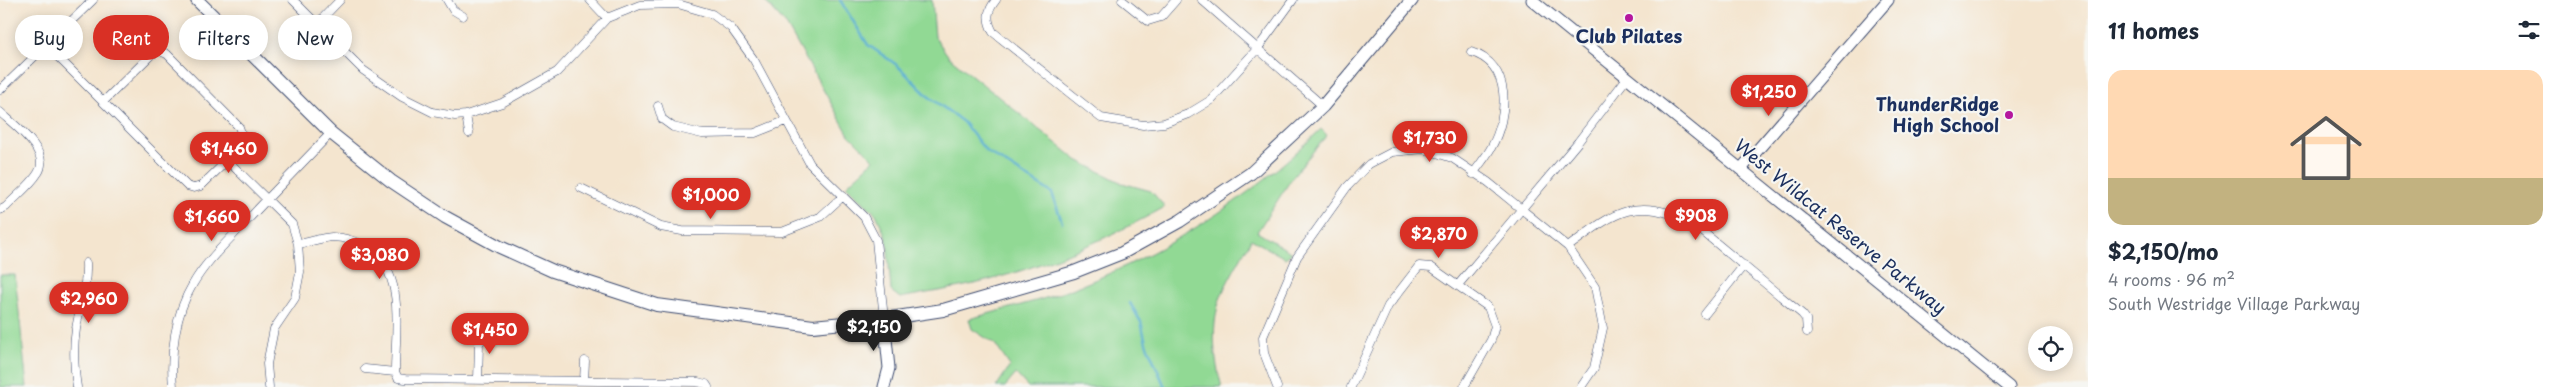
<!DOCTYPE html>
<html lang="en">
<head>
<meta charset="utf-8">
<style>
	body { margin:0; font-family:"Playpen Sans",sans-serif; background:#f6f6f7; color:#1f2937; height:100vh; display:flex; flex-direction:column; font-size:19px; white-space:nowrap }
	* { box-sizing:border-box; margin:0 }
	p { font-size:16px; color:#747a83 }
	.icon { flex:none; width:28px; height:28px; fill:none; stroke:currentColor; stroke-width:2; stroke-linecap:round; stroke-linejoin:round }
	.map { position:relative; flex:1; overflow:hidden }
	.side { display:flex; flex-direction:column; background:#fff; width:475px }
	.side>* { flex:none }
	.top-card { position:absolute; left:15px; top:15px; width:475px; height:45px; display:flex; gap:10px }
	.buttons { position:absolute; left:2028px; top:326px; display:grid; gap:10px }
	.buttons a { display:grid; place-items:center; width:45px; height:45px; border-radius:50%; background:#fff; box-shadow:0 2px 12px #0003; font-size:25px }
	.price { position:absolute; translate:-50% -42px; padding:0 11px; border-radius:18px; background:#d93025; color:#fff; font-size:16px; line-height:32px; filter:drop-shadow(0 1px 2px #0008) }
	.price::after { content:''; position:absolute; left:50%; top:30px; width:15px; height:11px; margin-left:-8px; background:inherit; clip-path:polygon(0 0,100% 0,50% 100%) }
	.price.selected { background:#222; color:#fff }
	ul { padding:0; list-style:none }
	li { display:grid; align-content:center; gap:10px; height:265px; padding:0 20px }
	li span { display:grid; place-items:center; height:155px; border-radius:15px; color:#555 }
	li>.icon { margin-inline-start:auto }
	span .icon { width:90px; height:90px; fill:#fffc; stroke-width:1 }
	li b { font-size:21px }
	h2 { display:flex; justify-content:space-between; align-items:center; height:60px; padding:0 20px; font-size:21px }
	.tag { padding:0 18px; border-radius:22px; background:#fff; box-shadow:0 2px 12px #0003; font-size:18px; line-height:45px }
	.tag.selected { background:#d93025; color:#fff }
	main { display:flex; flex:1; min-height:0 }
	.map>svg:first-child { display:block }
</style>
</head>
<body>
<main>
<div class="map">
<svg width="2088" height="387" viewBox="0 0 2088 387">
	<rect width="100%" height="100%" fill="#f6f6f2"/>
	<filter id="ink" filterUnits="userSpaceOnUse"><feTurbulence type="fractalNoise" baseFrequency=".02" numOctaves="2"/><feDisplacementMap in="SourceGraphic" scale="10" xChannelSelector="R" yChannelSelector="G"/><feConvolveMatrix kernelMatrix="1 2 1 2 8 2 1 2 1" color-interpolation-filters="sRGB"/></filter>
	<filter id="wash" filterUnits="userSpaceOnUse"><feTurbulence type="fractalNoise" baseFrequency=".0096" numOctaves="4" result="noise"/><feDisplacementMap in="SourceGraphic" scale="20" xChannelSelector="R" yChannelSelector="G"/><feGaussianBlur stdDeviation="1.12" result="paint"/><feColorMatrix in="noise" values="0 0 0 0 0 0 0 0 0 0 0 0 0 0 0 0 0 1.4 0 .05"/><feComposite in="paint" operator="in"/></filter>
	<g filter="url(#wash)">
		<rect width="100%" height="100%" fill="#f4e5cf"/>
		<path fill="#91d994" stroke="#568479" d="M764 0H932L935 37 949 57 1077 160 1122 183 1151 191 1165 207C1109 238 1052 263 990 280 961 288 930 292 900 298L891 291 887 239 876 214 846 186 874 160 849 135 787 26Z
			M1321 129 1327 135 1296 172 1257 232 1292 253 1285 258 1251 239C1242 258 1225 283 1219 302 1211 330 1214 360 1222 387H1028L1016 374 1005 387H996L1010 366 995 344 972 329 969 319C1000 310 1033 303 1064 292 1161 256 1248 201 1321 129Z
			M0 275H15L27 387H0Z"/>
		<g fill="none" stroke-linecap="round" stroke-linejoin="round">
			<path stroke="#53add0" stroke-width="2.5" d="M840 0 868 45 897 65 928 96 963 122 986 151 1052 193 1062 222
				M1130 303 1141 322 1146 343 1165 387"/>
		</g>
	</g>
	<g filter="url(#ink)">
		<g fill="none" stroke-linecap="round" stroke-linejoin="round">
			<defs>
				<path id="street" d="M293 0 363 70 402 97 432 112 455 116 466 115 502 103 557 72 607 18 640 5 678 4 712 14 731 28 754 60 810 164 864 217 876 240 884 319
					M447 0 453 10 463 16
					M590 0 607 18
					M996 0C987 11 986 19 993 32L1101 118 1143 125 1164 123 1188 114 1211 100 1258 48 1293 0
					M1122 0 1148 21 1161 17 1176 0
					M1202 0 1323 106
					M316 25 340 0
					M46 45 187 186 194 188 201 186 238 150 243 138 239 127 167 54 160 51 152 54 103 102
					M1471 52C1512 64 1509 116 1491 148 1486 157 1479 165 1473 174
					M0 90 93 0
					M658 106 662 119 673 127 702 134 755 133 785 121
					M0 112C14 125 52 152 38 173 30 186 16 196 6 207L0 210
					M466 115 469 133
					M227 160 292 224 298 244 300 272 295 298 274 329 267 364 269 387
					M581 188 661 227 682 231 782 232 820 217 843 196
					M298 244C309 242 321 238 332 237 344 237 358 242 368 248 407 274 395 331 395 372
					M1568 247C1614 213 1634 195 1691 222L1802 314 1806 319 1807 332
					M1458 285 1578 142 1627 78
					M1705 314 1744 265
					M365 369 395 372 398 378 405 379 698 382 706 384 708 387
					M478 380 479 344 489 327
					M584 381 585 361
					M77 387C74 368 73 348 76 329 80 306 87 286 86 263
					M173 387C170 353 175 314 193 284 205 263 223 246 239 229 269 197 300 165 331 133
					M1277 387 1264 353 1263 337 1297 257 1347 187 1369 164 1392 152 1424 149 1452 158 1488 182 1568 247 1595 287 1603 328 1594 368 1581 387
					M1351 387 1388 306 1419 266 1431 267 1488 307 1495 326 1491 340 1464 387"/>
				<path id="secondary" d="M1532 0 2009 387
					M1741 169 1888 0
					M884 387 889 368 884 319"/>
				<path id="primary" d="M197 0 331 133 391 181 445 217 500 247 553 271 657 305 813 326 884 319 943 310 1074 272 1122 253 1180 221 1251 173 1323 106 1412 0"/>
			</defs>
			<use href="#street" stroke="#3c4a6f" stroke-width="9"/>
			<use href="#secondary" stroke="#3c4a6f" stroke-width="13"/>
			<use href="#primary" stroke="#3c4a6f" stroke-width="14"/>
			<use href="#street" stroke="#fff" stroke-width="8"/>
			<use href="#secondary" stroke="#fff" stroke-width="11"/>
			<use href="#primary" stroke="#fff" stroke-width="12"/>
		</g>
	</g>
	<g fill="#b5179e" stroke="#f6f6f2" stroke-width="2">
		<circle cx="1629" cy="18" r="5"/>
		<circle cx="2009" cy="115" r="5"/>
	</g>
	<g text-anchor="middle" stroke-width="4.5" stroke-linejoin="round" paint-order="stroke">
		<g font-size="18" font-weight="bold" fill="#1b2f5e" stroke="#f6f6f2">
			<text x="1629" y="43">Club Pilates</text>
			<text x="1999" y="111" text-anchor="end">ThunderRidge<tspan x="1999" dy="21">High School</tspan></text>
		</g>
		<g font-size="18" fill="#1b2f5e" stroke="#f6f6f2">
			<text transform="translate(1840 227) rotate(39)" y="6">West Wildcat Reserve Parkway</text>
		</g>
	</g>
</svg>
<div class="buttons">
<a><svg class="icon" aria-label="locate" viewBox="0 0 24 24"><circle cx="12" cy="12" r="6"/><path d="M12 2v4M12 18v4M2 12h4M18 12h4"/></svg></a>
</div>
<b class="price" style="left:1769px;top:117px">$1,250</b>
<b class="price" style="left:1430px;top:163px">$1,730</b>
<b class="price" style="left:229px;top:174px">$1,460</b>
<b class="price" style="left:711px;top:220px">$1,000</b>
<b class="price" style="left:1696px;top:241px">$908</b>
<b class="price" style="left:212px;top:242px">$1,660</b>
<b class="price" style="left:1439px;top:259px">$2,870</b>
<b class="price" style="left:380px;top:280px">$3,080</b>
<b class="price" style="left:89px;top:324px">$2,960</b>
<b class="price selected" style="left:874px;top:352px">$2,150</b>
<b class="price" style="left:490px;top:355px">$1,450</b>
<div class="top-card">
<a class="tag">Buy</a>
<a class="tag selected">Rent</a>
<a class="tag">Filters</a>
<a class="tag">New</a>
</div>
</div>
<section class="side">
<h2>11 homes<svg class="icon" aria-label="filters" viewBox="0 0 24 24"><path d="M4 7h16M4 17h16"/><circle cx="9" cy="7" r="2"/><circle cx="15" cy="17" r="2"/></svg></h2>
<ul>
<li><span style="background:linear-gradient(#ffd9b3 70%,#c2b280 0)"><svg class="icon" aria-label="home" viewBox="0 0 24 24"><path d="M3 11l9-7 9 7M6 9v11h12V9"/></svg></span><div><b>$2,150/mo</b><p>4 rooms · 96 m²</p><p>South Westridge Village Parkway</p></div></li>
</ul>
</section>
</main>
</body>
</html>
